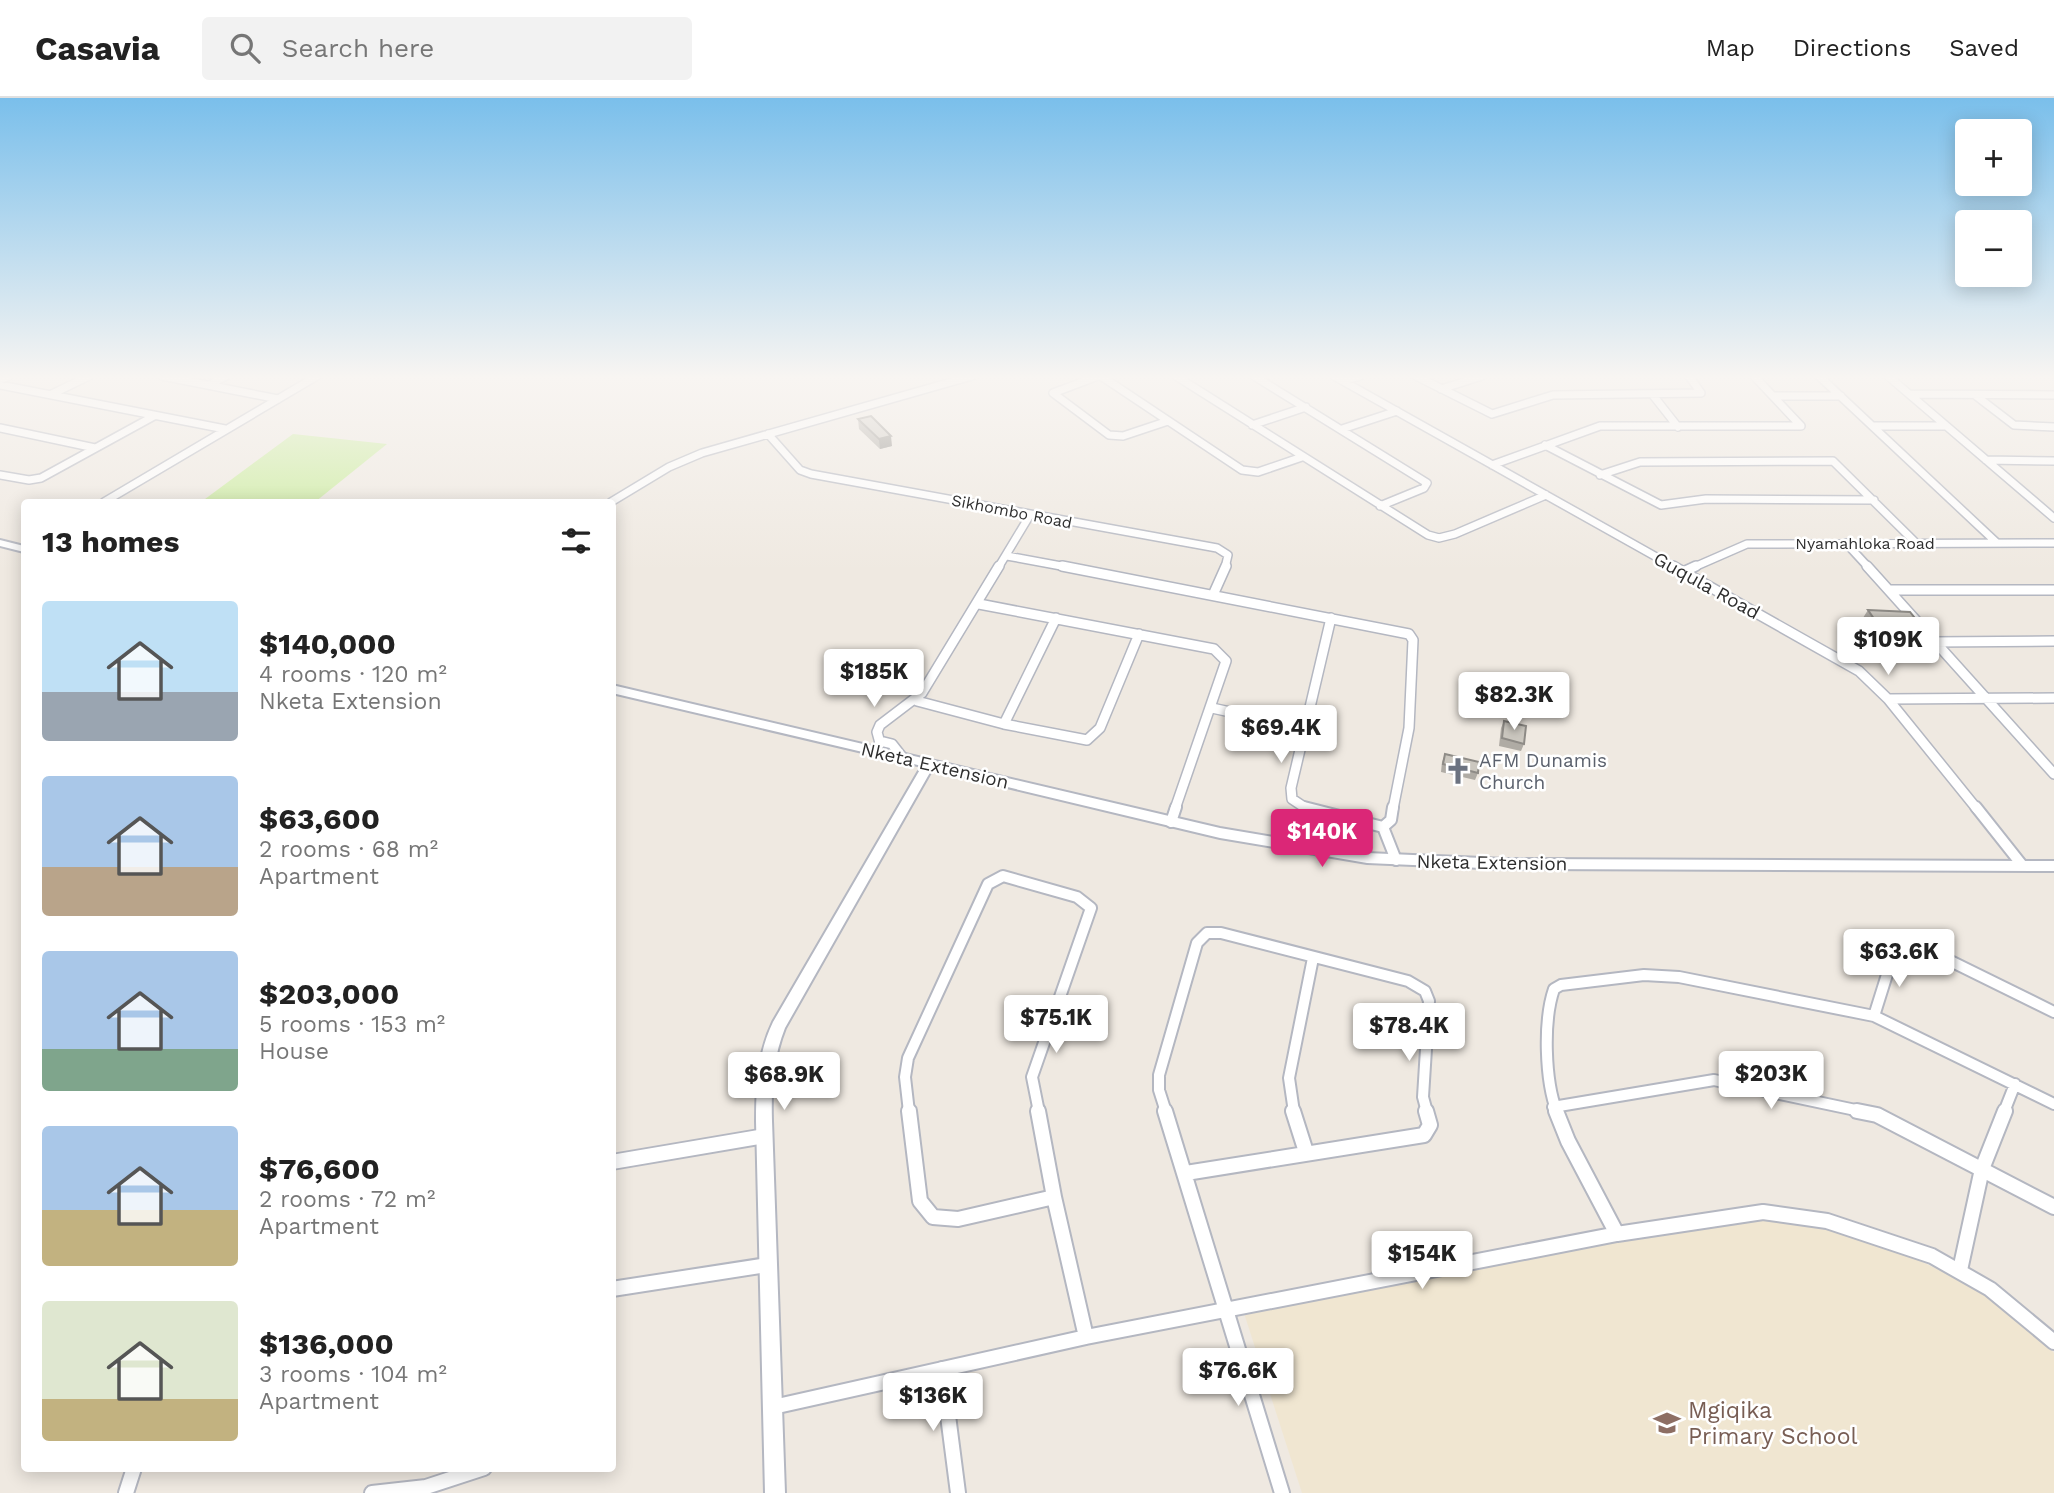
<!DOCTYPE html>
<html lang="en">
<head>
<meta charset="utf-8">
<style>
	body { margin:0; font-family:"Work Sans",sans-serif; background:#f2f2f2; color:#222; height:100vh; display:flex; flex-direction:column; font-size:26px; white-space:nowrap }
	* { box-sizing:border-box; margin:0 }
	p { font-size:23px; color:#767676 }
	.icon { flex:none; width:38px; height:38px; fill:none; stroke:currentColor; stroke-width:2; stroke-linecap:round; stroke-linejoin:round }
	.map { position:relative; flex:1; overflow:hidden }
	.panel { position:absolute; left:21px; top:401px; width:595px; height:973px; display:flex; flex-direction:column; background:#fff; border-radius:7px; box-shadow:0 4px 18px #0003 }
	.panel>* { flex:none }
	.fabs { position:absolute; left:1955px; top:21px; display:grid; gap:14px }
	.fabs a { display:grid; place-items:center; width:77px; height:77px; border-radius:7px; background:#fff; box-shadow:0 4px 18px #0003; font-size:35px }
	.price { position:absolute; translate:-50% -60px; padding:0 16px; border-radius:7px; background:#fff; color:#222; font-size:23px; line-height:46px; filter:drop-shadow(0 2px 4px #0008) }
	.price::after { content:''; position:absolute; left:50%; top:42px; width:21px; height:16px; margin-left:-10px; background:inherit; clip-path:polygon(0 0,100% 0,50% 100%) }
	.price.selected { background:#db2777; color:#fff }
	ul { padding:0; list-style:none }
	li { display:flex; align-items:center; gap:21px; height:175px; padding:0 21px }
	li span { display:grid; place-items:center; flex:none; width:196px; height:140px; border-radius:7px; color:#555 }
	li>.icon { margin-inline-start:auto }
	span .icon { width:84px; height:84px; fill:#fffc; stroke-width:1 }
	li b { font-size:30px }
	h2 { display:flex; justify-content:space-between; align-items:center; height:84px; padding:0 21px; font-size:30px }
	header { display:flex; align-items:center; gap:42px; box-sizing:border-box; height:98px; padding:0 35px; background:#fff; border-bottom:2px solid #e0e0e0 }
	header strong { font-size:33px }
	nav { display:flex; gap:38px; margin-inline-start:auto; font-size:24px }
	.search { width:490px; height:63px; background:#f2f2f2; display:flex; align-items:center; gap:18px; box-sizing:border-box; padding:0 24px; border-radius:7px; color:#767676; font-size:26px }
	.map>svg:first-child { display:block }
</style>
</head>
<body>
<header>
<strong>Casavia</strong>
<div class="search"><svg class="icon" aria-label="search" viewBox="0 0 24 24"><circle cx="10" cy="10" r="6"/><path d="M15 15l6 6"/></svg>Search here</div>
<nav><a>Map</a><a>Directions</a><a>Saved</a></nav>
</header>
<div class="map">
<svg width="2054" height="1395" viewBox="0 0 2054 1395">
	<rect width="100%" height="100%" fill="#efe9e1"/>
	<path fill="#f0e6d1" d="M1766 1117 1869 1138 1996 1200 2054 1255V1395H1302L1243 1212Z"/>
	<path fill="#c9ec9a" d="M293 336 387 346 315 404H201Z"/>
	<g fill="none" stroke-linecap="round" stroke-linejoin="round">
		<defs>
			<path id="minor-far3" d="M162 278 278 301
				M1098 278 1053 295 1109 337 1123 338 1168 323
				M1101 278 1242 372 1258 374 1302 359
				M1176 278 1428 437 1439 440 1455 436 1546 397
				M1254 278 1427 385 1424 390 1380 408
				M1334 278 1676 470
				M1416 278 1492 316 1553 297 1701 295 1689 278
				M1819 278 1997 445
				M1888 278 2054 420
				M0 282 9 278
				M1344 283 1360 278
				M0 287 225 331
				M209 287 226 278
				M1441 291 1482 278
				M52 296 89 278
				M1652 296 1678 329
				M1909 296 2054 297
				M1975 297 2014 327 2054 329
				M1774 298H1841
				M1252 327 1306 309
				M1873 328H1945
				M0 330 95 350
				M1342 331 1397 313
				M768 336 800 372 811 376 1217 450 1228 457 1225 470
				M1545 347 1661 407 1706 401 1874 402
				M1986 362 2054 363
				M1492 367 1600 328H1801L1754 278
				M0 377 29 382 41 380 154 318
				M1600 377 1640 364 1833 363 1916 445
				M104 404 317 278
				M611 404 669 369 702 355 972 278
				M1846 445 1869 470
				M1007 458 1072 470
				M998 470 1030 417
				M1692 470 1747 446 2054 445"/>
			<path id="minor-far2" d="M1062 468 1409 536 1413 542 1409 630 1393 711
				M1673 468 1859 573 1888 601 1977 711
				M1867 468 2054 676
				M1683 474 1696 468
				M1889 492H2054
				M1213 497 1226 468
				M979 506 1214 551 1226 563 1175 711
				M1933 544 2054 543
				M1888 601 2054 600
				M917 603 1004 626 1087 642 1100 630 1139 536
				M1212 610 1304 630
				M1004 626 1056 520
				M880 643 892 646 903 660
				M875 653 880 645 877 634 880 627 922 595 999 468
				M1307 711 1292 701 1291 690 1331 520"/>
			<path id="minor-far1" d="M1304 709 1383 729 1391 722 1393 709
				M1976 709 2022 767
				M1171 724 1176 709
				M1383 729 1396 762
				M1874 918 1895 851 1904 844 1922 849 2054 914
				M1553 1009 1714 982 1865 1014
				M909 1014 905 979 908 960 988 786 1003 778 1077 799 1091 810 1032 979 1039 1014
				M1166 1014 1159 992V977L1197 845 1207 835H1221L1408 883 1425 893 1429 903 1423 999 1427 1014
				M1294 1014 1289 980 1313 860
				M1557 1014C1545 983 1543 923 1554 891L1561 887 1644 877 1679 879 1874 918 2054 1006
				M2004 1014 2015 986"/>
			<path id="minor" d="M909 1013 920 1103 933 1119 958 1121 1054 1099
				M1038 1013 1054 1099
				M1165 1013 1282 1395
				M1293 1013 1306 1054
				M1556 1013 1568 1043 1617 1136
				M1857 1013 1877 1017 2054 1109
				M612 1064 765 1038
				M1186 1075 1424 1037 1430 1027 1426 1013
				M1054 1099 1086 1239
				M1960 1172 1982 1071 2005 1013
				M612 1191 767 1167
				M942 1271 958 1395
				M773 1309 1086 1239 1617 1136 1763 1114 1827 1123 1932 1158 1990 1191 2054 1244
				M126 1395 134 1370
				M372 1395 426 1389 484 1370"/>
			<path id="tertiary" d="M0 442 24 448V454L0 448Z
				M612 587 1220 730 1367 755 1505 761 2054 763V773L1505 771 1367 765 1220 740 932 671 785 930C773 960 771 990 772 1023L785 1395H765L756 1023C756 988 758 955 773 924L922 668 612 595Z"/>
		</defs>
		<use href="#minor-far3" stroke="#b4b7c1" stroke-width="10"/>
		<use href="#minor-far2" stroke="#b4b7c1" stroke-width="12"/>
		<use href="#minor-far1" stroke="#b4b7c1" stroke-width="14"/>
		<use href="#minor" stroke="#b4b7c1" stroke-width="18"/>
		<use href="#tertiary" stroke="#b4b7c1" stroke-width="4"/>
		<use href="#minor-far3" stroke="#fff" stroke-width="7"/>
		<use href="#minor-far2" stroke="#fff" stroke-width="9"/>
		<use href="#minor-far1" stroke="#fff" stroke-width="10"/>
		<use href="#minor" stroke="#fff" stroke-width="14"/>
		<use href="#tertiary" fill="#fff" fill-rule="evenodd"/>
	</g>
	<path fill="#afaba4" d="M858 321 892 348 880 351 859 331Z
		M1868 512 1922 529 1914 540 1872 538 1861 523Z
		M1504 623 1524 646 1521 653 1499 648 1501 630Z
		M1445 656 1478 675 1475 682 1441 674 1442 664Z"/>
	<path fill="#8e8b86" d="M891 338 892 348 880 351 879 341Z"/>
	<path fill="#cbc7bf" stroke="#8e8b86" stroke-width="2" d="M871 318 891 338 879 341 858 321Z
		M1868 512 1910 514 1922 529 1879 528Z
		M1504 623 1526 628 1524 646 1502 640Z
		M1445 656 1479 664 1478 675 1443 666Z"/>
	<linearGradient id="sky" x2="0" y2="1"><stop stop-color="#7abfeb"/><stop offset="0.59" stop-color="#f8f5f2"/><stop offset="1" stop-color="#f8f5f2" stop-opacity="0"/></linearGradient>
	<rect width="2054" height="473" fill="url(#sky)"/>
	<defs>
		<symbol id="church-bare" viewBox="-9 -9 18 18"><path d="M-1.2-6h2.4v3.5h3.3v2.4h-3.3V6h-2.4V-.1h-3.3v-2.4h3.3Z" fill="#6b7280" stroke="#fff" stroke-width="2.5" paint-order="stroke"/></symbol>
		<symbol id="school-bare" viewBox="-9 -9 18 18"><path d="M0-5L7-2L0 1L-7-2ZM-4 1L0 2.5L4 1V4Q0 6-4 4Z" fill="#8d6e63" stroke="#fff" stroke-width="2.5" paint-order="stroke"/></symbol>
	</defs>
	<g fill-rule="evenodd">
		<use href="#church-bare" x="1439" y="654" width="38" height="38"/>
		<use href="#school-bare" x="1648" y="1306" width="38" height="38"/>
	</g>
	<g text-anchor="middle" stroke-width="5" stroke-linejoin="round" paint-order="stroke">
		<g font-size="16" fill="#2e2e2e" stroke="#fff">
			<text transform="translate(1012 413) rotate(11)" y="6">Sikhombo Road</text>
			<text x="1865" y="451">Nyamahloka Road</text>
		</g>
		<g font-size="19" fill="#2e2e2e" stroke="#fff">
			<text transform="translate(1707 487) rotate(29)" y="7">Guqula Road</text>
			<text transform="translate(935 667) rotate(13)" y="7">Nketa Extension</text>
			<text transform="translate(1492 764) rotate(1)" y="7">Nketa Extension</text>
		</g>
		<g font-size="19" fill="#5b616d" stroke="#fff" text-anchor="start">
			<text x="1479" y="669">AFM Dunamis<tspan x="1479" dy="22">Church</tspan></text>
		</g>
		<g font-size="23" fill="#785e54" stroke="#fff" text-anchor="start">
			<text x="1688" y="1320">Mgiqika<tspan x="1688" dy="26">Primary School</tspan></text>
		</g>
	</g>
</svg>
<div class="fabs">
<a>+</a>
<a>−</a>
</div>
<b class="price" style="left:1888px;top:579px">$109K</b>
<b class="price" style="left:874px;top:611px">$185K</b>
<b class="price" style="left:1514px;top:634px">$82.3K</b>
<b class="price" style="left:1281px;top:667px">$69.4K</b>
<b class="price selected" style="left:1322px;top:771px">$140K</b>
<b class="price" style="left:1899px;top:891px">$63.6K</b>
<b class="price" style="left:1056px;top:957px">$75.1K</b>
<b class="price" style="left:1409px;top:965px">$78.4K</b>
<b class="price" style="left:1771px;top:1013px">$203K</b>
<b class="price" style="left:784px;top:1014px">$68.9K</b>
<b class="price" style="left:1422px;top:1193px">$154K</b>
<b class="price" style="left:1238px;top:1310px">$76.6K</b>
<b class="price" style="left:933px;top:1335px">$136K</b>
<section class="panel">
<h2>13 homes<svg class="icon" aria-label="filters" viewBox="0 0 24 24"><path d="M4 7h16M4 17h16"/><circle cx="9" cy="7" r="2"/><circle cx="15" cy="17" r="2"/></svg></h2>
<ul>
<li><span style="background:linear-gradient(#bfe0f5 65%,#9aa5b1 0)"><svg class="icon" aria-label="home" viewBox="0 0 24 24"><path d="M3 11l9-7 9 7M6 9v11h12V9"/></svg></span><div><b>$140,000</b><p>4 rooms · 120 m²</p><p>Nketa Extension</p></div></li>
<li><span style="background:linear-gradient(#a9c7e8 65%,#b9a48a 0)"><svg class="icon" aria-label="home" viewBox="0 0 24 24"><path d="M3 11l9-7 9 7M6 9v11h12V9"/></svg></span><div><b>$63,600</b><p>2 rooms · 68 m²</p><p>Apartment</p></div></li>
<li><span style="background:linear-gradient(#a9c7e8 70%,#7fa58c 0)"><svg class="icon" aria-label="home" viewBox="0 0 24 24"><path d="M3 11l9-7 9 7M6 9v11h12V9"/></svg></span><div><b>$203,000</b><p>5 rooms · 153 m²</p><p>House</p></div></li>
<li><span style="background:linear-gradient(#a9c7e8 60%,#c2b280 0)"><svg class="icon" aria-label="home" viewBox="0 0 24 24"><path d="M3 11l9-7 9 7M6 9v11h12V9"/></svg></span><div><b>$76,600</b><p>2 rooms · 72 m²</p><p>Apartment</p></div></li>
<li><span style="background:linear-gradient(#dfe7d0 70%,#c2b280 0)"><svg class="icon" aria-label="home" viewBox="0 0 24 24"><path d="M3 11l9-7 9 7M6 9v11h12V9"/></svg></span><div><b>$136,000</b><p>3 rooms · 104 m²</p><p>Apartment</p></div></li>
</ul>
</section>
</div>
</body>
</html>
